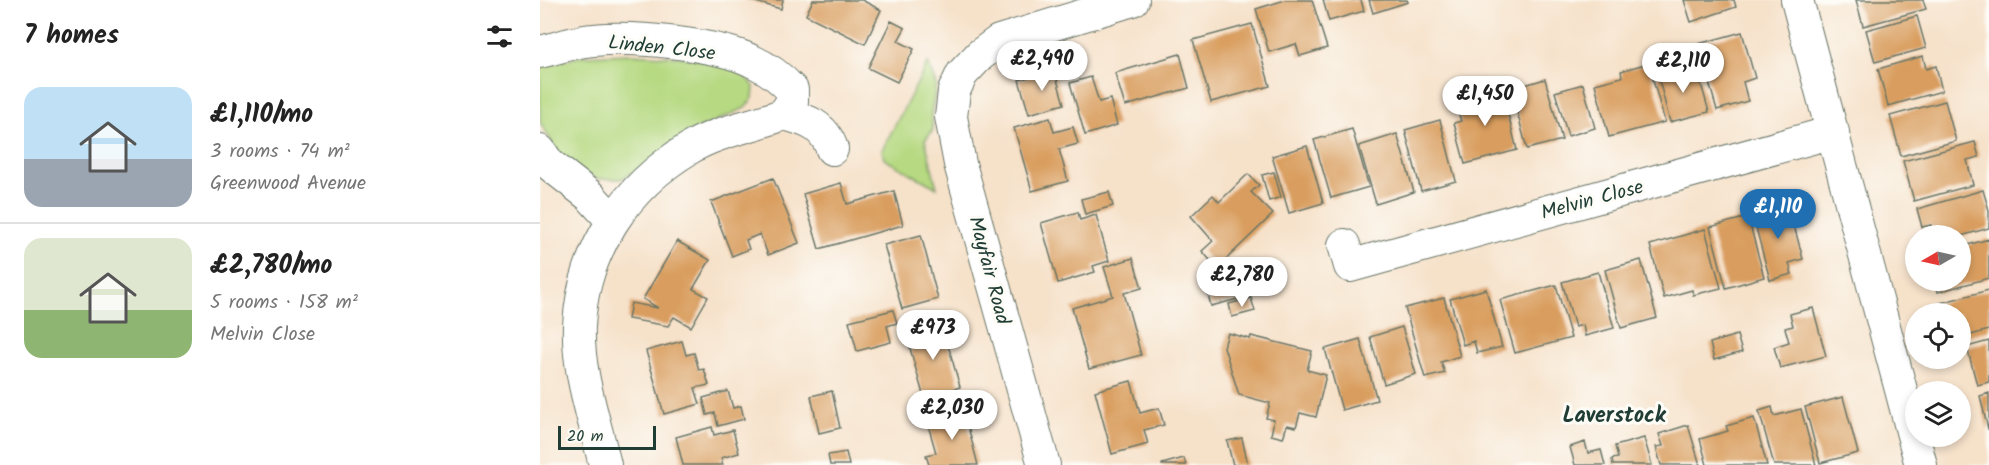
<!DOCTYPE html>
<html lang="en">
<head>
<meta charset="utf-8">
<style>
	body { margin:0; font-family:Kalam,sans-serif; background:#f2f2f2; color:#222; height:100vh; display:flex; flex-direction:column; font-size:22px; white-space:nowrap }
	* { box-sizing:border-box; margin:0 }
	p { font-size:20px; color:#767676 }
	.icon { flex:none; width:33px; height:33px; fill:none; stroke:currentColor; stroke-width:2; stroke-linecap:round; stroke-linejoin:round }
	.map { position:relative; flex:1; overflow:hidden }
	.sheet { display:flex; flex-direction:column; background:#fff; width:540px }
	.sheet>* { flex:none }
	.needle { width:39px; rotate:261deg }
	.tools { position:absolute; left:1365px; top:225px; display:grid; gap:12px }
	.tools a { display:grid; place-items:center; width:66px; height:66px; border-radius:50%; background:#fff; box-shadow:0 3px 9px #0003; font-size:30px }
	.scale { position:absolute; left:18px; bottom:15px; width:98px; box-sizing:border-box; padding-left:6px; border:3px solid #1f3d34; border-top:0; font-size:16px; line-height:21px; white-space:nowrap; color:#1f3d34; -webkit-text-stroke:4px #fdfcf7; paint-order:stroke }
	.price { position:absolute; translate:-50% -51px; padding:0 14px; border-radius:21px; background:#fff; color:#222; font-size:20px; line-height:39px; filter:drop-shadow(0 2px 3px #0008) }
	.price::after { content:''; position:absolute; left:50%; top:36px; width:18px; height:14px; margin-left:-9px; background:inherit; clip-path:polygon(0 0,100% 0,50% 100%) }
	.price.selected { background:#1f6fb2; color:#fff }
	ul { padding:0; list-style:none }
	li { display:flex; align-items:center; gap:18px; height:150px; padding:0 24px }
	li+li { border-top:2px solid #e0e0e0 }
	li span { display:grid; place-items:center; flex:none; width:168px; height:120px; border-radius:18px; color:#555 }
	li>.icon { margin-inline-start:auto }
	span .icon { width:72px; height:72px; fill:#fffc; stroke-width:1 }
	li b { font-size:26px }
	h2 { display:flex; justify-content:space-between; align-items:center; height:72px; padding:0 24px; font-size:26px }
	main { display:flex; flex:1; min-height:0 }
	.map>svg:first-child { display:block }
</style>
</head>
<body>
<main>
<section class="sheet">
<h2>7 homes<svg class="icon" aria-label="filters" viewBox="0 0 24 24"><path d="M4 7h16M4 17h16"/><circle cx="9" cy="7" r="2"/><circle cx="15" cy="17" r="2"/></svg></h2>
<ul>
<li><span style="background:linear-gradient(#bfe0f5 60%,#9aa5b1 0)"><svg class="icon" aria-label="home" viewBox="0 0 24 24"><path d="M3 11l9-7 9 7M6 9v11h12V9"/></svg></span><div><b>£1,110/mo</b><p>3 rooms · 74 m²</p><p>Greenwood Avenue</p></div></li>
<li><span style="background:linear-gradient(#dfe7d0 60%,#8fb573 0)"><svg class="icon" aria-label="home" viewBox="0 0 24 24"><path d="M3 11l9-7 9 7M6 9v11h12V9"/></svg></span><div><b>£2,780/mo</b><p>5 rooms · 158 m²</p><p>Melvin Close</p></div></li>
</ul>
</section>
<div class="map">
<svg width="1449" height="465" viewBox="0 0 1449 465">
	<rect width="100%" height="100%" fill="#fdfcf7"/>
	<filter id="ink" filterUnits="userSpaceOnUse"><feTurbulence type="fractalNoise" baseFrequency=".0167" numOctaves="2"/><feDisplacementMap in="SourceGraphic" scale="12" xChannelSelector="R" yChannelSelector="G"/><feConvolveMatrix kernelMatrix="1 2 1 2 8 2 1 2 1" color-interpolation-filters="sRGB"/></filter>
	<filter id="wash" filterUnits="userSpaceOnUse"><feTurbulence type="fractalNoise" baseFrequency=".008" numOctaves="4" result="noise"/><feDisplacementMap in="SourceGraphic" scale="24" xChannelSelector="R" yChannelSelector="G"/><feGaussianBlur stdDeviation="1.35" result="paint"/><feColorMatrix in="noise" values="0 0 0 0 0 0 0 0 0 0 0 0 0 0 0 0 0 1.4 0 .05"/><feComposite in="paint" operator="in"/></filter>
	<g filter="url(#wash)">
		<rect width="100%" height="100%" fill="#f6e1c9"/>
		<path fill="#b6d981" stroke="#6a8b5a" stroke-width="1.5" d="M91 54C130 57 187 53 214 86L213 98 205 108 149 133 108 164 81 179H57L37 170 20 155 0 123V67L42 56Z
			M388 63 396 85 391 114 393 130 385 140 397 188 344 159 342 150Z"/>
		<g id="blocks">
			<path fill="#d99e5e" d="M208 0H243L241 9Z
				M273 0H322L341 10 325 44 266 15Z
				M745 0H772L787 48 760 56 756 44 729 52 716 9Z
				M783 0H821L824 11 789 21Z
				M829 0H867L868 2 833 13Z
				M1144 0H1194L1196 7 1151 22Z
				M1316 0H1383L1386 9 1323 26Z
				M1377 16 1386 48 1335 62 1326 30Z
				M351 21 365 28 358 41 374 49 357 82 328 68Z
				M712 24 730 86 671 102 653 40Z
				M1202 32 1215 78 1203 82 1208 101 1177 110 1158 44Z
				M640 54 649 88 585 106 575 73Z
				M1383 56 1386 69 1396 66 1402 91 1348 106 1338 69Z
				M1108 63 1125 122 1069 137 1055 84 1082 77 1081 71Z
				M1156 66 1169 112 1130 122 1118 76Z
				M514 69 524 104 489 114 479 80Z
				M551 77 559 102 570 99 577 125 545 135 530 83Z
				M1005 79 1022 140 987 149 975 104 982 102 978 87Z
				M960 82 977 150 925 164 914 123 921 121 916 105 948 97 945 87Z
				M1043 84 1055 128 1028 136 1015 92Z
				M1405 101 1416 141 1361 156 1350 116Z
				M510 118 514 132 533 127 538 144 519 149 528 181 492 191 474 128Z
				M900 120 916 181 881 191 865 130Z
				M812 129 829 187 791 198 774 140Z
				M857 134 874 192 836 204 819 146Z
				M1435 142 1439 157 1427 160 1433 185 1374 201 1363 161Z
				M767 146 783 203 749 213 732 156Z
				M734 172 741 197 729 201 722 175Z
				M708 174 719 185 711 192 733 214 677 268 662 251 673 241 651 216 673 195 679 202Z
				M233 178 259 243 228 255 220 234 206 240 209 249 192 256 171 202Z
				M301 183 307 204 354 191 363 225 279 249 263 194Z
				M1443 190 1449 210V228L1421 236H1394L1391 225 1382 227 1377 209Z
				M569 192 573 206 545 214 541 199Z
				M1248 203 1263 259 1249 263 1252 274 1230 280 1212 213Z
				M538 212 540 220 556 215 569 261 553 266 555 272 518 283 501 223Z
				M1208 217 1224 277 1186 288 1170 227Z
				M1165 229 1181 288 1153 295 1152 290 1124 298 1110 245Z
				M381 235 398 299 362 309 344 245Z
				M1449 239V278L1398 292 1395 280H1420V247Z
				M137 241 170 260 153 289 168 297 151 327 134 317 128 326 88 319 91 303 118 308 103 299Z
				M593 258 602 288 584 293 601 355 549 369 532 308 573 296 564 267Z
				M1101 260 1117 318 1081 328 1065 270Z
				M1058 272 1074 328 1045 336 1043 325 1035 327 1022 282Z
				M694 284 698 299 671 306 667 291Z
				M1016 285 1031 338 975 353 960 300Z
				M946 289 962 347 937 353 934 341 923 345 910 299Z
				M1449 290V330L1420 338V314H1403L1400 303Z
				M711 298 715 311 692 317 689 304Z
				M904 298 920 356 901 362 905 373 885 378 865 308Z
				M1273 308 1286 356 1240 368 1234 347 1249 342 1245 328 1253 326 1250 314Z
				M353 310 357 323 347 326 351 342 317 351 309 321Z
				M402 324 420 387 384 398 366 334Z
				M862 327 876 374 844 384 830 337Z
				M688 333 710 339 711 336 772 351 767 370 786 375 776 417 760 413 756 427 747 425 743 438 731 435 734 420 726 418 730 403 699 395 684 347Z
				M1197 335 1202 352 1174 360 1170 343Z
				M820 339 837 400 802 410 785 349Z
				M142 341 146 355 154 353 159 370 164 369 169 385 155 388 160 404 124 414 106 351Z
				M1449 341V382L1437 385 1427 347Z
				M591 381 600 413 619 408 624 425 604 430 608 444 572 454 555 391Z
				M188 391 193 408 201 406 204 419 178 426 175 413 167 415 163 398Z
				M292 391 300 428 279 433 271 396Z
				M1449 393V428L1448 429 1440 396Z
				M1303 397 1318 453 1280 463 1265 407Z
				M1232 407 1234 416 1261 409 1276 465H1234L1219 411Z
				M424 411 438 465H389L386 455 396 453 387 421Z
				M1214 418 1227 465H1167L1160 439 1188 431 1186 426Z
				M1148 425 1160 465H1121L1116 447 1123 446 1119 434Z
				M172 427 174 435 193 430 199 453 181 458 183 465H143L136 437Z
				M702 438 708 465H693L687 441Z
				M1104 438 1112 465H1073L1072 459 1078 458 1075 446Z
				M1045 442 1048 453 1061 450 1065 465H1035L1030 447Z
				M306 452 309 465H290L288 455Z
				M644 458 646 465H622V464Z"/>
		</g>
	</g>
	<g filter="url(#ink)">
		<use href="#blocks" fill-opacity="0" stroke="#6a7668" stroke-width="1.5"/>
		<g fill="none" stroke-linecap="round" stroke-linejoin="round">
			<defs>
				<path id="minor" d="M1257 0 1381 465
					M0 52C17 48 36 41 54 40 92 36 178 44 212 61 228 68 240 77 252 90V102L244 114C267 120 284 125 292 149
					M0 151 9 164 50 196 71 219
					M804 245 810 266 1293 132
					M65 465C55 421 37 372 39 326 43 250 86 186 150 148 178 131 214 126 244 114
					M504 465 420 164 411 117 414 91 422 74 440 55 459 41 593 0"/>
			</defs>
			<use href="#minor" stroke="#6a7668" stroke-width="34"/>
			<use href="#minor" stroke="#fff" stroke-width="32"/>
		</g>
	</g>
	<g text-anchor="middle" stroke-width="6" stroke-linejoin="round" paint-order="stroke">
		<g font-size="20" fill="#1f3d34" stroke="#fdfcf7">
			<text transform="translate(122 47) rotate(6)" y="7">Linden Close</text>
			<text transform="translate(1052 199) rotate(-15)" y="7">Melvin Close</text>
			<text transform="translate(450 270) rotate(75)" y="7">Mayfair Road</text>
		</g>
		<g font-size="22" font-weight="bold" fill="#1f3d34" stroke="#fdfcf7">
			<text x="1074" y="422">Laverstock</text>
		</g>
	</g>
</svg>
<div class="tools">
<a><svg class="needle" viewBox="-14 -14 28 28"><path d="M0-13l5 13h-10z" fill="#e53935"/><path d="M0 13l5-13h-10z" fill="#767676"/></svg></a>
<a><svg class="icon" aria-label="locate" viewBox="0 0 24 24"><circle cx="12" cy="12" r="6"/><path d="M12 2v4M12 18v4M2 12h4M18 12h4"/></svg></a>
<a><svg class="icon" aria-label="layers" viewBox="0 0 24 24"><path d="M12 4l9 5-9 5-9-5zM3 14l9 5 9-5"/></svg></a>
</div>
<div class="scale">20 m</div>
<b class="price" style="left:502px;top:92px">£2,490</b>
<b class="price" style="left:1143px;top:94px">£2,110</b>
<b class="price" style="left:945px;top:127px">£1,450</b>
<b class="price selected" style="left:1238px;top:240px">£1,110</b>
<b class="price" style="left:702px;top:308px">£2,780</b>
<b class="price" style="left:393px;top:361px">£973</b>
<b class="price" style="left:412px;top:441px">£2,030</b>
</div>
</main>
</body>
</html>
